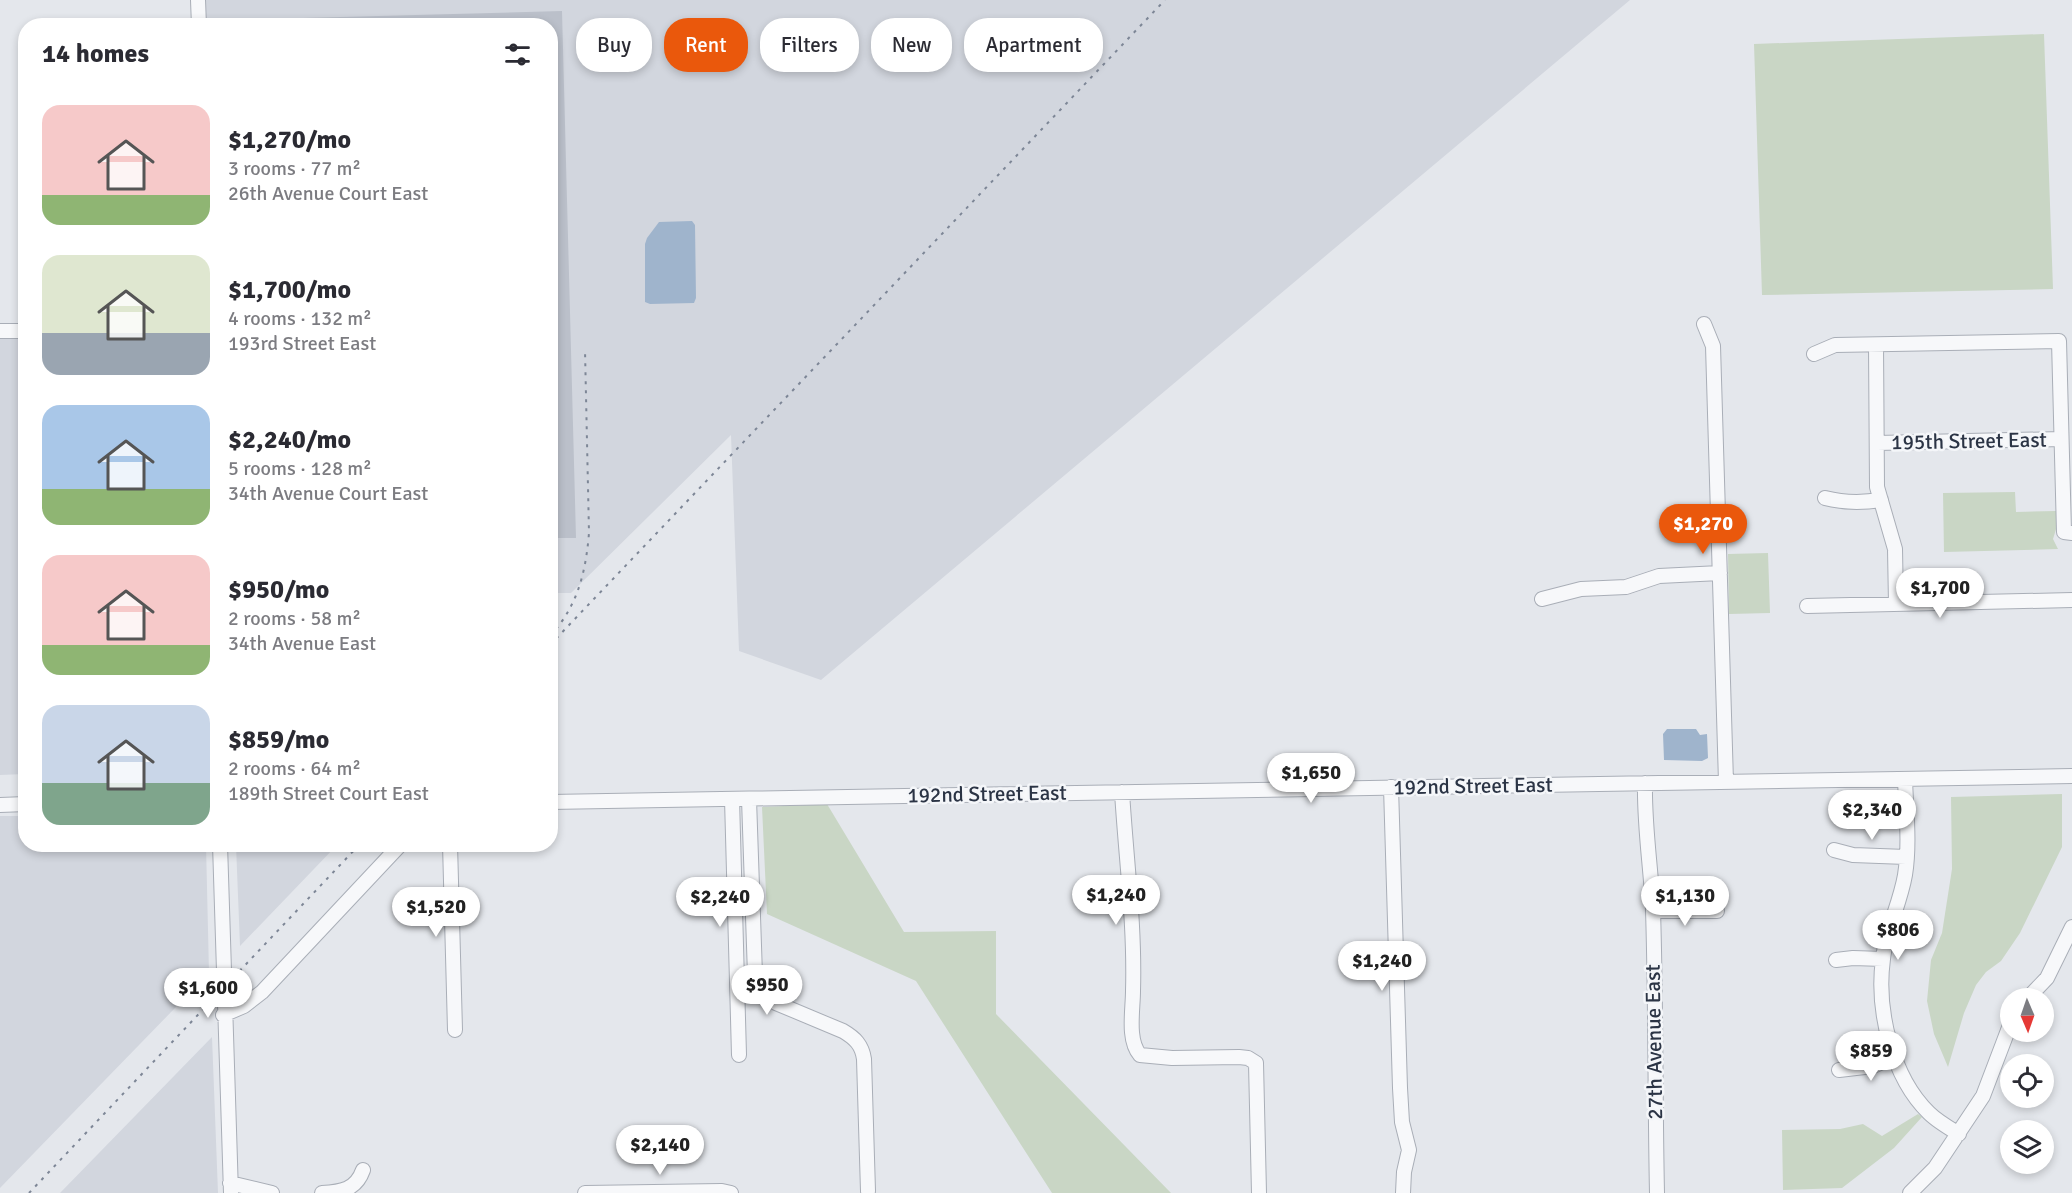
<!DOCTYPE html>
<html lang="en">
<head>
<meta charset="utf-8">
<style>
	body { margin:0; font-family:Signika,sans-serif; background:#f7f7f7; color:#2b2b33; height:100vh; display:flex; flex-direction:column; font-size:22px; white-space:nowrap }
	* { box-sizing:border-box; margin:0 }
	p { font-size:20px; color:#7c7c81 }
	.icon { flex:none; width:33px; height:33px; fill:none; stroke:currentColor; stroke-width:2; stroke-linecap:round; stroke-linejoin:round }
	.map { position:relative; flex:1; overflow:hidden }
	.details { position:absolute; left:18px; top:18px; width:540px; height:834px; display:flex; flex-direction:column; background:#fff; border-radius:24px; box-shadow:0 3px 9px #0003 }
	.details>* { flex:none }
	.top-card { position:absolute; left:576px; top:18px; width:570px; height:54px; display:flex; gap:12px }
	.needle { width:39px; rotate:178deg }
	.fabs { position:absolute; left:2000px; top:988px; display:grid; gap:12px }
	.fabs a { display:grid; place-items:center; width:54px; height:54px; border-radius:50%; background:#fff; box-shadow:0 3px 9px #0003; font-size:30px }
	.price { position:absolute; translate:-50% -51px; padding:0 14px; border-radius:21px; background:#fff; color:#222; font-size:20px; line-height:39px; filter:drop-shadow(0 2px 3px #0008) }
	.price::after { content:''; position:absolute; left:50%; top:36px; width:18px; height:14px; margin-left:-9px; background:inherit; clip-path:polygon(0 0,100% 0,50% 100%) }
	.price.active { background:#ea580c; color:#fff }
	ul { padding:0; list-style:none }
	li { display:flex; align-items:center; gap:18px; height:150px; padding:0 24px }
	li span { display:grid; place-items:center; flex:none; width:168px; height:120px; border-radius:18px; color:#555 }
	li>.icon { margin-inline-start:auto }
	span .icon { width:72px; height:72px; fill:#fffc; stroke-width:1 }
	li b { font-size:26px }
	h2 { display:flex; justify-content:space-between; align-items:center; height:72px; padding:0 24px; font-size:26px }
	.chip { padding:0 21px; border-radius:24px; background:#fff; box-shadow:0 3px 9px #0003; font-size:21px; line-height:54px }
	.chip.active { background:#ea580c; color:#fff }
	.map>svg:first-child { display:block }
</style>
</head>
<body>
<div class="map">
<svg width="2072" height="1193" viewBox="0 0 2072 1193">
	<rect width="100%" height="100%" fill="#e4e7ec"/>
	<path fill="#d2d6de" d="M202 0H1630L821 680 739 651 731 435 571 593H551L550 26 203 25Z
		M26 337 25 774 0 775V338Z
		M0 816H25L26 844 206 845 209 973 0 1188Z
		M236 845H337L240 946Z
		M212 1037 218 1193H60Z"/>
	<path fill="#c9d6c5" d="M2044 34 2053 289 1762 295 1754 44Z
		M2015 492 2016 512 2056 511 2057 526 2053 539 2058 549 1944 552 1943 493Z
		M1768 553 1770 613 1729 614 1728 554Z
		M2062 794V847L2020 933 2001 961 1986 972 1976 985 1964 1013 1948 1067 1934 1034 1927 1001 1931 960 1942 933 1952 869 1951 797Z
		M827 804 904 932 996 931V1014L1171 1193H1052L916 981 767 914 762 807Z
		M1918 1114 1922 1117 1894 1148 1842 1188 1783 1190 1782 1130 1840 1129 1863 1124 1882 1136Z"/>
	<path fill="#9fb4cc" d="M692 221 695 225 696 298 694 303 650 304 645 302V244L647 238 659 222Z
		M1667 729H1696L1700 735 1707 734 1708 758 1702 761 1664 760 1663 734Z"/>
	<path fill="#bbc0ca" d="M562 11 576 538H550V26H303V18Z"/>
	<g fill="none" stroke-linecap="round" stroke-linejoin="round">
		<defs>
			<path id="minor" d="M198 0 199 26
				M1704 324 1713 346 1726 782
				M0 331H26
				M1876 345 1877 487 1895 549 1896 604
				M1814 354 1835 345 2059 341 2064 532 2072 533
				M1877 443 2061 439
				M1825 498C1844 503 1861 503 1881 500
				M1542 599 1581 589 1626 587 1659 576 1720 573
				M1807 606 2072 600
				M1905 779C1906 810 1910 844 1905 875 1900 904 1886 930 1883 959 1876 1010 1892 1077 1929 1113 1937 1121 1949 1128 1959 1134
				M1645 783C1644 826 1651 867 1653 910 1656 1004 1655 1099 1657 1193
				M1391 787 1400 1088 1402 1122 1409 1150 1404 1172 1403 1193
				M1122 792C1126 858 1135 925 1133 991 1133 1010 1127 1040 1140 1055L1172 1058 1239 1057 1248 1058 1256 1063 1259 1193
				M732 799 739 1055
				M749 799 755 975 766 996 776 1003 843 1031C855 1038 862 1045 864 1059L868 1191
				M550 802 2072 776
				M0 805 26 804
				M220 844 231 1193
				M450 844 455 1030
				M1834 850 1853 855 1906 857
				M1653 911H1717
				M1836 960 1853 958 1883 959
				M2027 999 2047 978 2072 927
				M223 1015 244 1006 262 992 401 844
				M1839 1070 1873 1066 1894 1057
				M230 1183 272 1193
				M322 1193C341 1192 356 1190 363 1170
				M585 1193 722 1191 731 1193
				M1910 1193 1935 1168 1983 1096 2010 1025"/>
		</defs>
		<use href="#minor" stroke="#a9aeb7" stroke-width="16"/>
		<use href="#minor" stroke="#f7f8fa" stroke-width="14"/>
		<path stroke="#7d8696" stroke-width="2" stroke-dasharray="3 6" stroke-linecap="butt" d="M556 629C579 601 586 569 589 533L585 350
			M550 645 1165 0
			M29 1193 360 844"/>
	</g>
	<g text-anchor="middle" stroke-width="5" stroke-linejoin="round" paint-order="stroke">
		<g font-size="21" fill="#2b3445" stroke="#f4f6f9">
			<text transform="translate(1969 441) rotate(-1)" y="7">195th Street East</text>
			<text transform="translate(1473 786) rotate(-1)" y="7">192nd Street East</text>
			<text transform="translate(987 794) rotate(-1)" y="7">192nd Street East</text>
			<text transform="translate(1654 1042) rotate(-91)" y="7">27th Avenue East</text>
		</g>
	</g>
</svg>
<div class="fabs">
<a><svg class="needle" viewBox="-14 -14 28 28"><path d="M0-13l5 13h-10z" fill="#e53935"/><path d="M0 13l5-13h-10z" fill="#7c7c81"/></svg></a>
<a><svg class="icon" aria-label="locate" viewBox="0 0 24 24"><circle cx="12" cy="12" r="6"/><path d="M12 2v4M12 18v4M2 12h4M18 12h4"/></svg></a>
<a><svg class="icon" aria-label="layers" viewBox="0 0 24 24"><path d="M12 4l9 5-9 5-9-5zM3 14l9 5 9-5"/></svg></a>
</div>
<b class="price active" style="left:1703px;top:555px">$1,270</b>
<b class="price" style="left:1940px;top:619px">$1,700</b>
<b class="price" style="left:1311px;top:804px">$1,650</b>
<b class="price" style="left:1872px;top:841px">$2,340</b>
<b class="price" style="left:1116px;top:926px">$1,240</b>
<b class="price" style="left:1685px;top:927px">$1,130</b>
<b class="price" style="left:720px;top:928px">$2,240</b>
<b class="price" style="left:436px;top:938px">$1,520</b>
<b class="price" style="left:1898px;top:961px">$806</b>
<b class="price" style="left:1382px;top:992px">$1,240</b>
<b class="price" style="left:767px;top:1016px">$950</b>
<b class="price" style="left:208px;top:1019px">$1,600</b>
<b class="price" style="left:1871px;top:1082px">$859</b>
<b class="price" style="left:660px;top:1176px">$2,140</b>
<div class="top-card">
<a class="chip">Buy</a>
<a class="chip active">Rent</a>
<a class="chip">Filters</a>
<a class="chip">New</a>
<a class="chip">Apartment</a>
</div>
<section class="details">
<h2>14 homes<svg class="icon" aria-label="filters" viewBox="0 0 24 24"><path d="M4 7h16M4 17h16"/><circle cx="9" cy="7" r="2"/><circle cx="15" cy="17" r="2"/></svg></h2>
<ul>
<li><span style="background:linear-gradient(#f6c9c9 75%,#8fb573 0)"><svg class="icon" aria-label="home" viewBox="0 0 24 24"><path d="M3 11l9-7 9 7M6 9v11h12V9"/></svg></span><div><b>$1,270/mo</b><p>3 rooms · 77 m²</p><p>26th Avenue Court East</p></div></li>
<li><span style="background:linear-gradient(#dfe7d0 65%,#9aa5b1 0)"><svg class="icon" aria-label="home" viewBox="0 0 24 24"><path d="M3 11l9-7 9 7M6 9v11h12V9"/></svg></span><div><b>$1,700/mo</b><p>4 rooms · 132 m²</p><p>193rd Street East</p></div></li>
<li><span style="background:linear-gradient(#a9c7e8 70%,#8fb573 0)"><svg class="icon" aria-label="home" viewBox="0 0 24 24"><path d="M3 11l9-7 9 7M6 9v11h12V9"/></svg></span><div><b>$2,240/mo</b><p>5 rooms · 128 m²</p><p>34th Avenue Court East</p></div></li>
<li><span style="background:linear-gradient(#f6c9c9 75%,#8fb573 0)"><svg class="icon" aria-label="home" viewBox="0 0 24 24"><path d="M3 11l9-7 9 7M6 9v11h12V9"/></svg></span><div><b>$950/mo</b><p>2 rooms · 58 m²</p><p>34th Avenue East</p></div></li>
<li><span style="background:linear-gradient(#c9d6e8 65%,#7fa58c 0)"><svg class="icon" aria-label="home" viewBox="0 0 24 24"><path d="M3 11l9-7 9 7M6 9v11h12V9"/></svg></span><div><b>$859/mo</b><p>2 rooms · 64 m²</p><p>189th Street Court East</p></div></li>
</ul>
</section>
</div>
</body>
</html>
